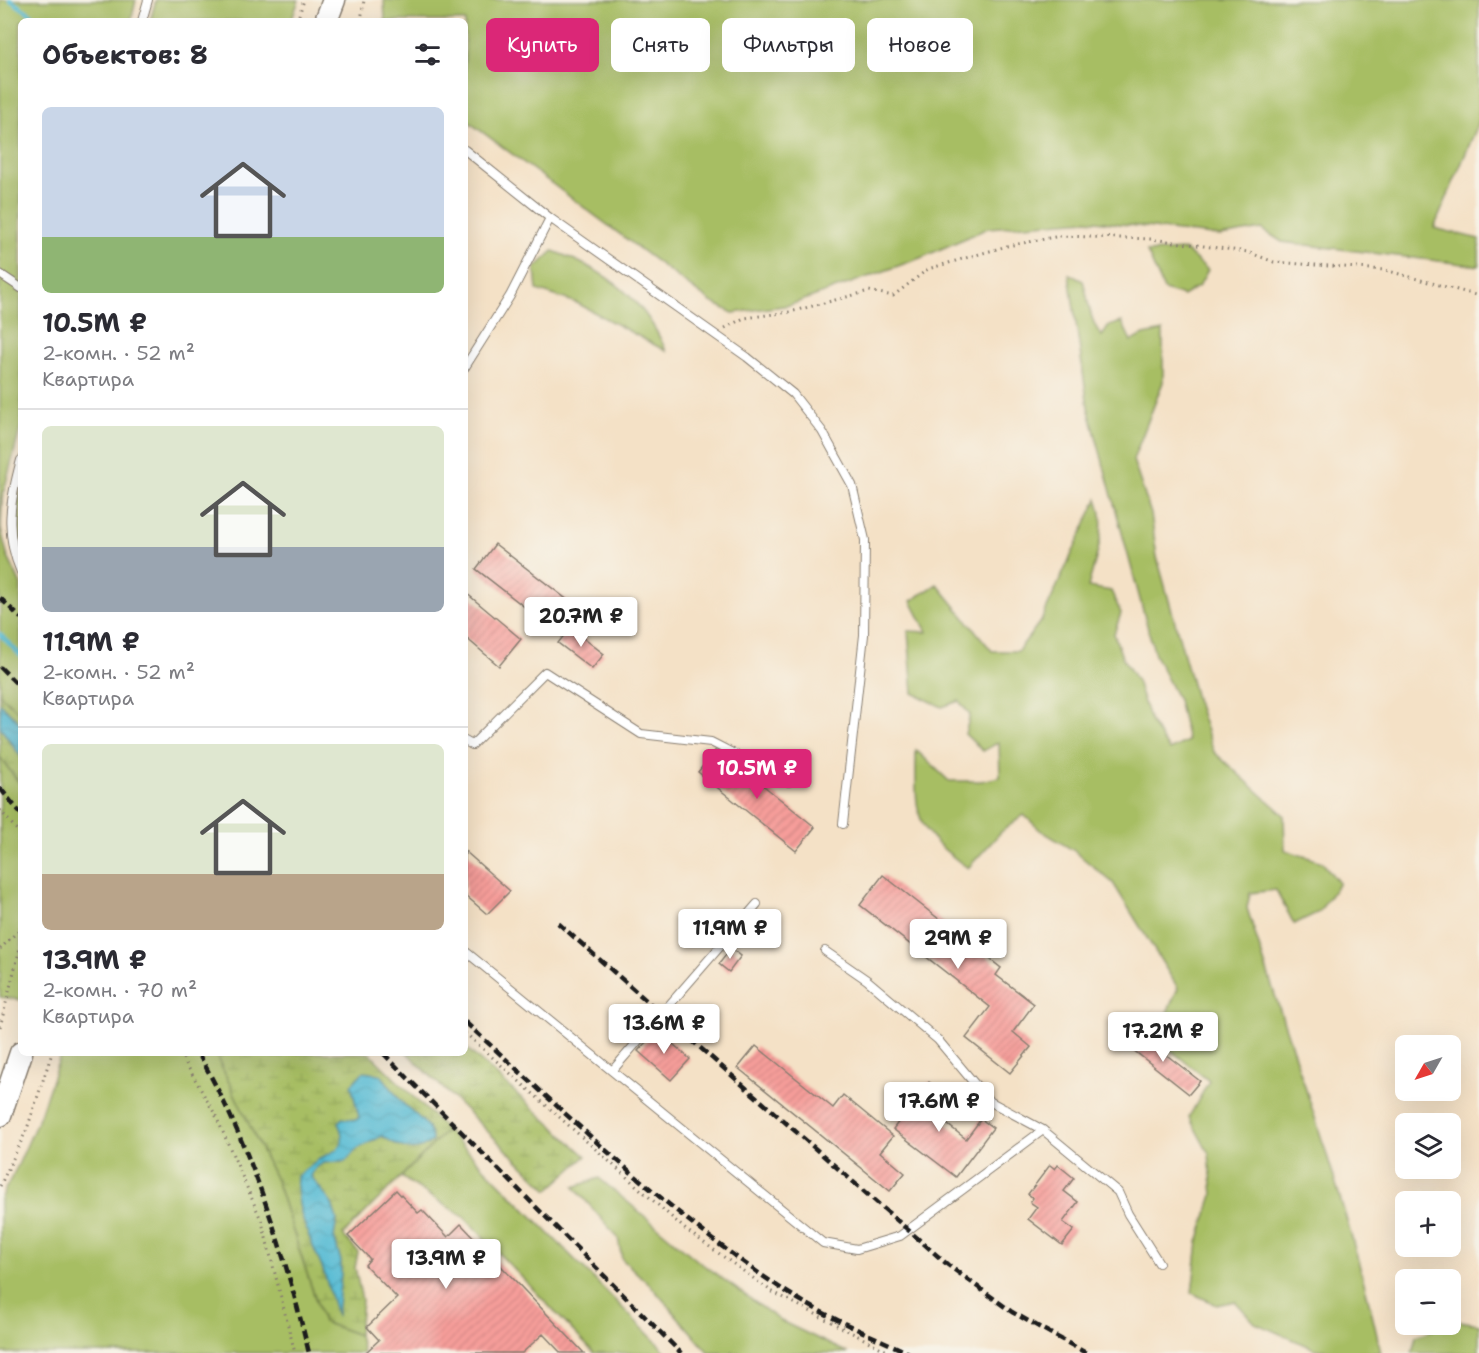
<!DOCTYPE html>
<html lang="ru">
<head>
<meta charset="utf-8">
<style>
	body { margin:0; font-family:"Shantell Sans",sans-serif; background:#f2f2f3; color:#2b2b33; height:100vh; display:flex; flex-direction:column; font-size:22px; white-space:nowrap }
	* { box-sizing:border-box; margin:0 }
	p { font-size:20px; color:#7c7c81 }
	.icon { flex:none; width:33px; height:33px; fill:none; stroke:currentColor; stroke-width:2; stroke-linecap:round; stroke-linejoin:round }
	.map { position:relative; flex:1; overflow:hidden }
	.sheet { position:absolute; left:18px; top:18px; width:450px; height:1038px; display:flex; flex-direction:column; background:#fff; border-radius:9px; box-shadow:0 6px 24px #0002 }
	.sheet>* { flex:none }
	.guide { position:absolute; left:486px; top:18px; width:570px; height:54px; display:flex; gap:12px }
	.needle { width:39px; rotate:231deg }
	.tools { position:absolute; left:1395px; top:1035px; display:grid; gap:12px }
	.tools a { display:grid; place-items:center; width:66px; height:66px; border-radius:9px; background:#fff; box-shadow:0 6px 24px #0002; font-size:30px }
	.price { position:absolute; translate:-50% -51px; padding:0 14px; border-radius:6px; background:#fff; color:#222; font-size:20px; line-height:39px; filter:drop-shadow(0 2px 3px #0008) }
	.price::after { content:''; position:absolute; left:50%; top:36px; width:18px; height:14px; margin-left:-9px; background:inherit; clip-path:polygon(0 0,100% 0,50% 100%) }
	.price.active { background:#db2777; color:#fff }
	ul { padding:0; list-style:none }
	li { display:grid; align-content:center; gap:12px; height:318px; padding:0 24px }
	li+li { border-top:2px solid #e1e1e2 }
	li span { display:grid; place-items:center; height:186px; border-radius:9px; color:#555 }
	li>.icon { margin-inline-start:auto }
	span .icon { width:108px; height:108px; fill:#fffc; stroke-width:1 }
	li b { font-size:26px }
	h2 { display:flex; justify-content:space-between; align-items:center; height:72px; padding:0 24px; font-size:26px }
	.pill { padding:0 21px; border-radius:9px; background:#fff; box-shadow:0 6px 24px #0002; font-size:21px; line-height:54px }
	.pill.active { background:#db2777; color:#fff }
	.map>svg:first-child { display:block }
</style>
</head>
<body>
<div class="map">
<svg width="1479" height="1353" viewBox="0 0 1479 1353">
	<defs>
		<pattern id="wetland-marsh" width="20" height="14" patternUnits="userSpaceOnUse" patternTransform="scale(1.5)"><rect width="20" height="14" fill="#a7be63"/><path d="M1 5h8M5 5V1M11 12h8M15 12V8" fill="none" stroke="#8fa355"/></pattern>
		<pattern id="water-waves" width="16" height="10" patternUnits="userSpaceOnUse" patternTransform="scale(1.5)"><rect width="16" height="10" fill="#56bbd4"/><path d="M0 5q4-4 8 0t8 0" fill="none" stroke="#4aa0b5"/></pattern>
		<pattern id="building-hatch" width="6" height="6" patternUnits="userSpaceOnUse" patternTransform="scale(1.5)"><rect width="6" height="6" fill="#f69d9a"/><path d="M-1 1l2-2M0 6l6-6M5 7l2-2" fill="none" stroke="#d28784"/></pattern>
	</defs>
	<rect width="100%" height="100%" fill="#f7f3e8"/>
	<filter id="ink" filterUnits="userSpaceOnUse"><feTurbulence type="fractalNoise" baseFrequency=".0167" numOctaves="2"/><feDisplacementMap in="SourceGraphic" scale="12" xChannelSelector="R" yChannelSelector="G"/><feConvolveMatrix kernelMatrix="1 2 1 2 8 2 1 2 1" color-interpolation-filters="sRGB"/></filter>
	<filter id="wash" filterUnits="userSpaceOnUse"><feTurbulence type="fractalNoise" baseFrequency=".008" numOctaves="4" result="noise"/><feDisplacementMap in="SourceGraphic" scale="24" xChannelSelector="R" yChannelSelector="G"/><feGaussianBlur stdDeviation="1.35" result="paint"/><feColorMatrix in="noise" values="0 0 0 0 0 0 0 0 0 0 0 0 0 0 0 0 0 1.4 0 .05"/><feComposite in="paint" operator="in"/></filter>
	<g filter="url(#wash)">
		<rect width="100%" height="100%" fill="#f4e1c6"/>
		<path fill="#a7be63" stroke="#626d40" stroke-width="1.5" d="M0 0H136L131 21H21V426L2 498 1 529 7 555 21 585V714L0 694Z
			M156 0H299L291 21H150Z
			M384 0H1479V122L1434 228 1479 239V266L1282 242 1262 229 1220 236 1087 220 988 228 923 257 790 305 733 313 711 302 465 119V21H385Z
			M1185 250 1208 270 1199 286 1183 296 1164 290 1147 252Z
			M553 251C607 271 644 298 666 351L577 303 537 290 535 268Z
			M1069 274 1083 281C1089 300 1089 321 1102 336L1109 326 1122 322 1131 341 1144 335 1163 331V382L1133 460 1151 514 1157 557 1197 702 1214 752 1284 815 1285 850 1322 862 1339 883 1319 912 1294 924 1276 890 1250 893 1247 908C1293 1056 1348 1202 1381 1353H1344L1315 1349 1255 1323 1235 1301 1217 1305 1192 1293 1198 1242 1213 1195 1209 1154 1189 1117 1209 1081 1162 1043 1160 1028 1178 988 1113 883 1073 850 1040 830 1024 815 1001 832 968 868C911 827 916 816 916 750L949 781H981L1000 777 999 742 983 751 965 734 970 715 959 701 942 707 913 693 908 631 927 632 911 601 937 584 992 651H1018L1042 619 1097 499C1109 527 1095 559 1088 587L1111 591 1121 613 1114 634 1122 657 1137 681 1150 721 1169 750 1188 741 1178 700 1155 655 1088 407Z
			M21 484V556L14 526Z
			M0 757 21 785V1000L0 997Z
			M61 1053H215L277 1182 323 1322 359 1335 363 1353H0V1199L18 1165 40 1115Z
			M447 1130 667 1353H594L464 1217 401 1177Z
			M599 1178 698 1261 781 1321 848 1353H709L652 1287 622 1259 618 1238 574 1187Z
			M1458 1321 1479 1324V1353H1412L1416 1336Z"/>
		<path fill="url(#wetland-marsh)" stroke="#626d40" stroke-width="1.5" d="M0 694 21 714V785L0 757Z
			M465 1047 586 1156 548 1190 407 1053H465Z
			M215 1053H369L447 1130 343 1235 358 1252 355 1268 362 1300 359 1335 323 1322 277 1182Z"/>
		<path fill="url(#water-waves)" stroke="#396c78" stroke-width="1.5" d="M0 703 21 724V757L0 727Z
			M363 1072 380 1074C388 1082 393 1092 400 1100 411 1113 432 1123 432 1141 414 1157 400 1147 382 1136L357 1149 345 1162C330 1162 318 1160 311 1176L332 1204 337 1219 334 1237 341 1261V1274L337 1315C330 1301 329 1285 323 1270 310 1238 295 1211 297 1176 304 1171 309 1166 316 1161 332 1150 351 1151 338 1123L342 1118 356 1120 359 1117 351 1085Z"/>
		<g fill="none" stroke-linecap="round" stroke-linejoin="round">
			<path stroke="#56bbd4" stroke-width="4.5" d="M10 0 31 14 36 21
				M0 634 21 656"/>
		</g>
		<g id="blocks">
			<path fill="url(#building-hatch)" d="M495 544 574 605 554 630 476 569Z
				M465 592 521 639 499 666 465 637Z
				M570 628 604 654 592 669 558 643Z
				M715 751 729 758 815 827 796 851 698 772Z
				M465 851 510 891 487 914 465 895Z
				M883 875 1001 968 996 975 1034 1004 1013 1032 1031 1047 1010 1073 966 1038 990 1007 860 905Z
				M731 948 741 956 729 972 719 964Z
				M657 1030 690 1059 671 1080 638 1051Z
				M1137 1032 1200 1081 1189 1094 1127 1045Z
				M756 1046 833 1108 843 1095 893 1136 880 1152 905 1173 890 1191 738 1068Z
				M929 1082 943 1092 929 1110 966 1139 981 1119 993 1128 956 1177 893 1129Z
				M1050 1165 1055 1169 1058 1165 1074 1178 1064 1191 1078 1202 1063 1222 1074 1230 1062 1245 1028 1219 1037 1207 1030 1202 1033 1198 1028 1194Z
				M396 1190 418 1213 422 1210 448 1237 461 1224 584 1353H561L543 1334 522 1353H365L379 1340 367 1327 397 1298 365 1265 370 1259 348 1236Z"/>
		</g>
	</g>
	<g filter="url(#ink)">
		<use href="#blocks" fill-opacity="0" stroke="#887e71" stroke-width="1.5"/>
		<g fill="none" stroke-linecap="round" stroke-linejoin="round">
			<defs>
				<path id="service" d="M142 21 148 0
					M465 150 550 218 747 357 793 394 822 431 852 485 865 540 864 635 843 824
					M0 274 21 288
					M465 367 510 296 550 218
					M21 460C10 500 4 533 21 572
					M465 741 472 745 545 672 641 734 711 742 789 782
					M465 951 823 1243 857 1249 900 1236 1043 1130 1118 1192 1128 1214 1159 1263
					M825 951 867 980 938 1040 989 1101 1043 1130
					M612 1071 757 904"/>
				<path id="secondary" d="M326 21 334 0
					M0 1115 21 1053"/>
			</defs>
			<use href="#service" stroke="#887e71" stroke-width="10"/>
			<use href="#secondary" stroke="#887e71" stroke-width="25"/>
			<path stroke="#887e71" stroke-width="3" stroke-dasharray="1.5 4.5" stroke-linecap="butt" d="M297 21 304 0
				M361 21 364 0
				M725 328 744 318 790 312 869 291 893 296 928 269 1007 246 1060 236 1152 239 1248 252 1274 262 1385 270 1479 296
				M0 810 21 835
				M0 949 21 928
				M0 1027 21 944
				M465 1033 685 1229 771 1291 891 1353
				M180 1053 216 1116 262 1222 295 1353
				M0 1186 27 1129 52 1053"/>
			<use href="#service" stroke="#fff" stroke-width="8"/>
			<use href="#secondary" stroke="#fff" stroke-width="22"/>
			<path stroke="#1c1c1c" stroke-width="4.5" stroke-dasharray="9 4.5" stroke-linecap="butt" d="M0 598 21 618
				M0 667 21 688
				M0 788 21 814
				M558 923 948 1265 1012 1312 1086 1353
				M465 1022C566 1113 665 1211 779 1287 819 1314 866 1333 909 1353
				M198 1053C251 1145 284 1250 309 1353
				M383 1053 681 1353"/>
		</g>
	</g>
</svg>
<div class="tools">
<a><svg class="needle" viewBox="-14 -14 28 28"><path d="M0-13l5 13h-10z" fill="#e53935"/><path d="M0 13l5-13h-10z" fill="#7c7c81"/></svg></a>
<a><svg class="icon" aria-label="layers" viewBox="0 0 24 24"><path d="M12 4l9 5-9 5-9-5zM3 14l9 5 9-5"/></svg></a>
<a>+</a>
<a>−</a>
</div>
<b class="price" style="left:581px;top:648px">20.7M ₽</b>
<b class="price active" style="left:757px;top:800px">10.5M ₽</b>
<b class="price" style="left:730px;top:960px">11.9M ₽</b>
<b class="price" style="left:958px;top:970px">29M ₽</b>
<b class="price" style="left:664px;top:1055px">13.6M ₽</b>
<b class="price" style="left:1163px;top:1063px">17.2M ₽</b>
<b class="price" style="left:939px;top:1133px">17.6M ₽</b>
<b class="price" style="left:446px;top:1290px">13.9M ₽</b>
<div class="guide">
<a class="pill active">Купить</a>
<a class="pill">Снять</a>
<a class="pill">Фильтры</a>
<a class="pill">Новое</a>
</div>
<section class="sheet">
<h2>Объектов: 8<svg class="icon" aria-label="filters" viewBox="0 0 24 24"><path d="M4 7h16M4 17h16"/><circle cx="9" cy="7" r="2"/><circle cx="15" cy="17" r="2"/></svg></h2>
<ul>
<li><span style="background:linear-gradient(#c9d6e8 70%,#8fb573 0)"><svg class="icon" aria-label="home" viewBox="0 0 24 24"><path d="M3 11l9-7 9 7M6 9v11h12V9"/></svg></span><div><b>10.5M ₽</b><p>2-комн. · 52 m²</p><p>Квартира</p></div></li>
<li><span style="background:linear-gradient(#dfe7d0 65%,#9aa5b1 0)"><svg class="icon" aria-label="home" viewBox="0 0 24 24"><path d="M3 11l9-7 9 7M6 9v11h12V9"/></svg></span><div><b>11.9M ₽</b><p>2-комн. · 52 m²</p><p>Квартира</p></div></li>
<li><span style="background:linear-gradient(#dfe7d0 70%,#b9a48a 0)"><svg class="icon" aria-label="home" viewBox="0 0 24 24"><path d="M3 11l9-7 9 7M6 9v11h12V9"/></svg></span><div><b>13.9M ₽</b><p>2-комн. · 70 m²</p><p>Квартира</p></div></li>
</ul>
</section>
</div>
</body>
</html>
